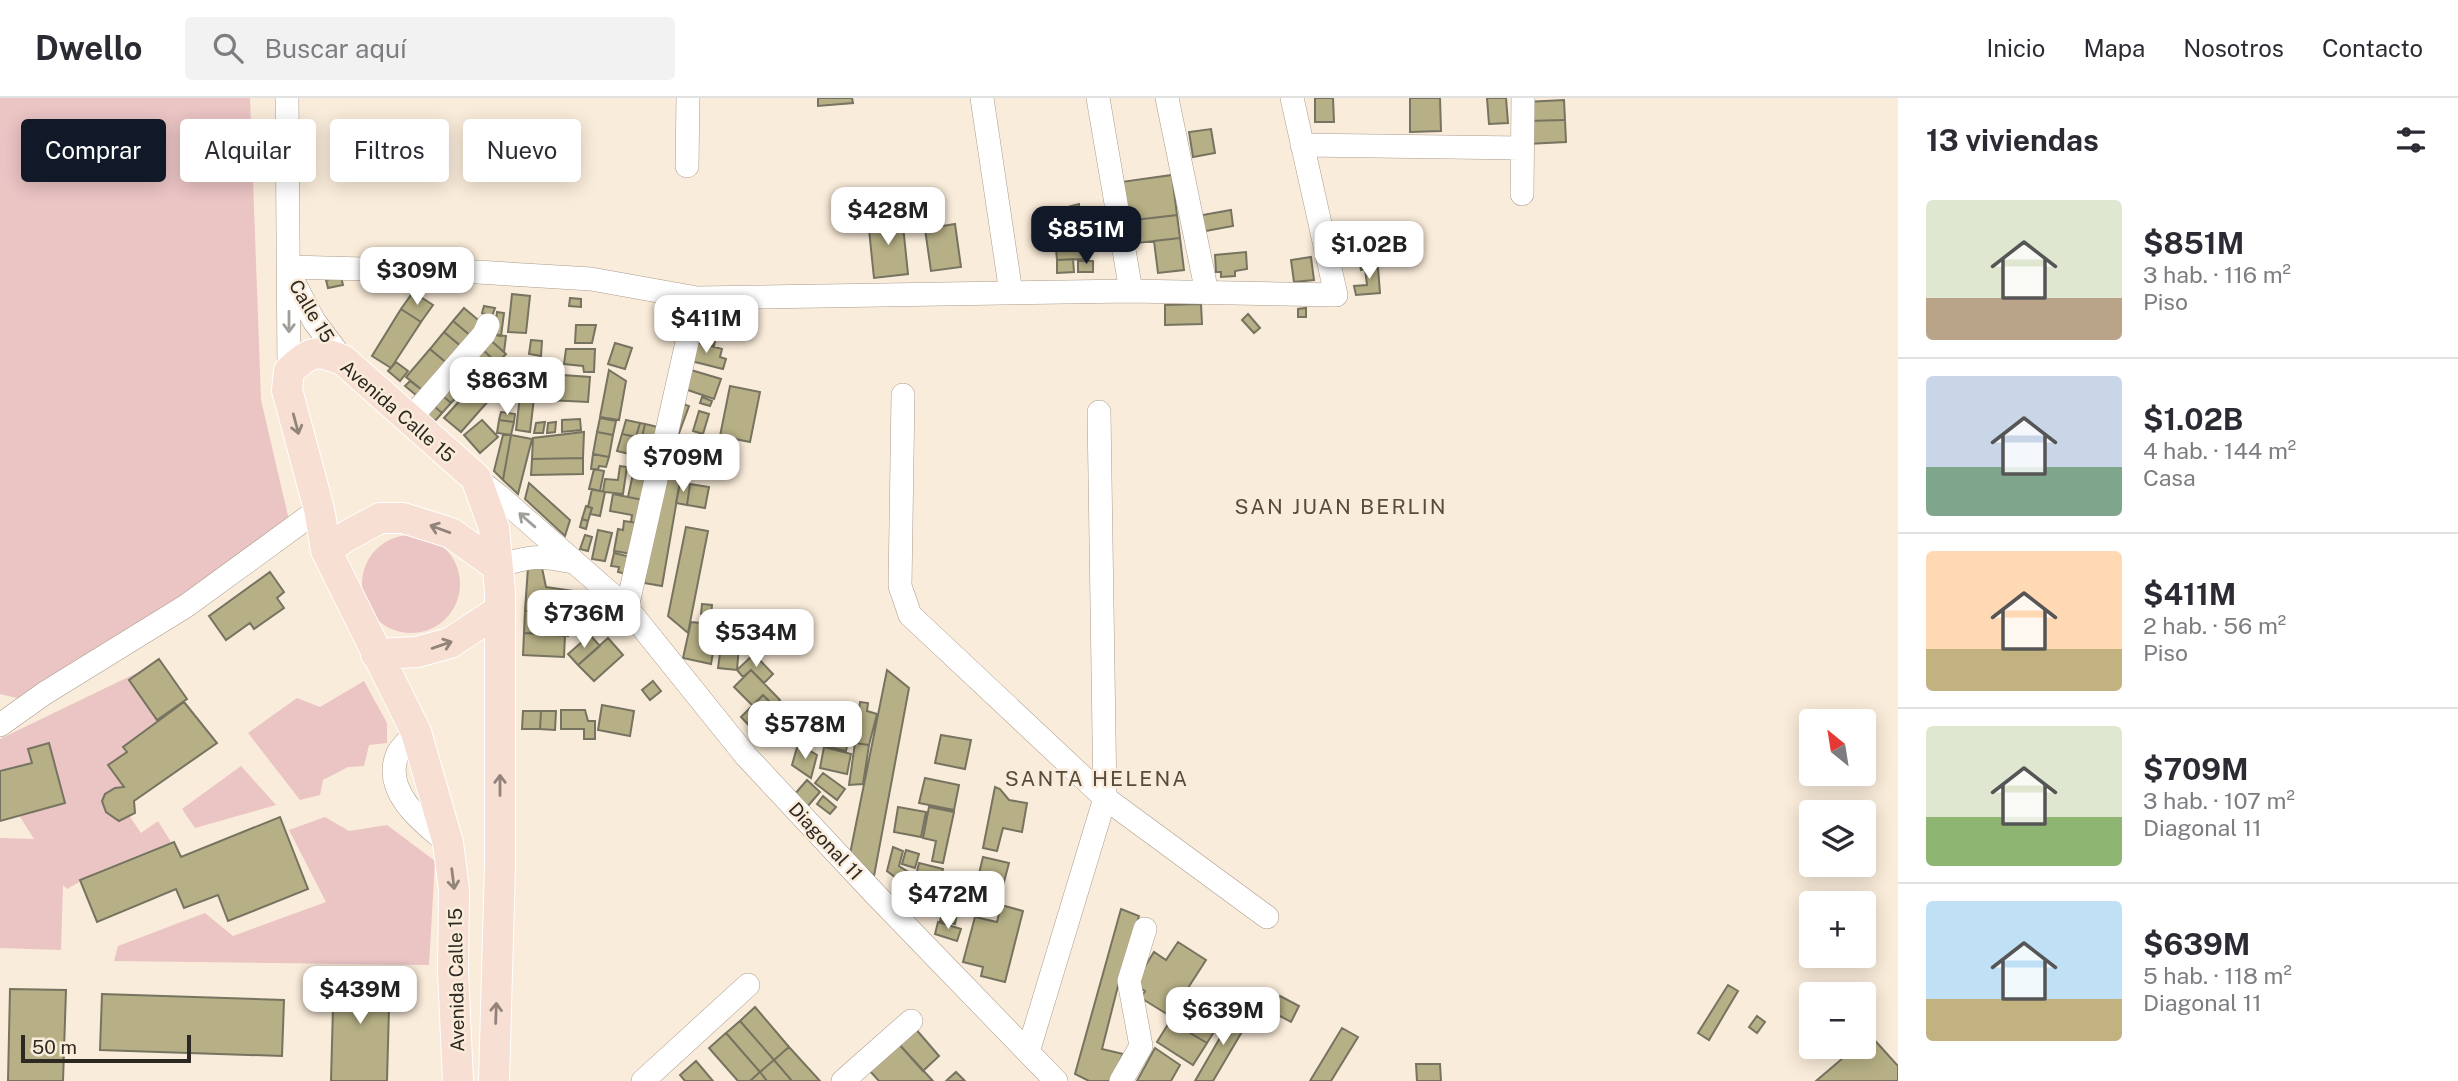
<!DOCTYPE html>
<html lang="es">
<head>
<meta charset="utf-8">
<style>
	body { margin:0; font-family:"Public Sans",sans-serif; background:#f2f2f3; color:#2b2b33; height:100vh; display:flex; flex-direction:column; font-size:26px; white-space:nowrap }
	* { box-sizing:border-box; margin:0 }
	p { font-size:23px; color:#7c7c81 }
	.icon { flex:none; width:38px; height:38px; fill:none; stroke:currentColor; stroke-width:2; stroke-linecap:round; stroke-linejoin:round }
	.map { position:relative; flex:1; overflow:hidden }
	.sheet { display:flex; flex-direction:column; background:#fff; width:560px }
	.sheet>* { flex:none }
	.guide { position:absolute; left:21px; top:21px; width:665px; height:63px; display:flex; gap:14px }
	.needle { width:46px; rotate:330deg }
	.controls { position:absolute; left:1799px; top:611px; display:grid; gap:14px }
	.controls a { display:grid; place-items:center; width:77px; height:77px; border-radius:7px; background:#fff; box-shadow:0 4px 18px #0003; font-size:35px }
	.scale { position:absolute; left:21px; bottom:18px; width:170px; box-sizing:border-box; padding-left:7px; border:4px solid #2d2821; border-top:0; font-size:19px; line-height:24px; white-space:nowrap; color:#2d2821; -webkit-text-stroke:5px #faecda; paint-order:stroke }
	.price { position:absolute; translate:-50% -60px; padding:0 16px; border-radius:14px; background:#fff; color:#222; font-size:23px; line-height:46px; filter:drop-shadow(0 2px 4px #0008) }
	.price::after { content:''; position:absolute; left:50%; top:42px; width:21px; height:16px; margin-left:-10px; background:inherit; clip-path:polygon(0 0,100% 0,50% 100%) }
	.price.current { background:#111827; color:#fff }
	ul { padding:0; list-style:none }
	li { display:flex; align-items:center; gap:21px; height:175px; padding:0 28px }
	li+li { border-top:2px solid #e1e1e2 }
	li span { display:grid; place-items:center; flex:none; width:196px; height:140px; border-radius:7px; color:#555 }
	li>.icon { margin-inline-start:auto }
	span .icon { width:84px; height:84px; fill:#fffc; stroke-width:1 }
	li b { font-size:30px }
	h2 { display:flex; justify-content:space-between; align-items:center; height:84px; padding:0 28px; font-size:30px }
	.pill { padding:0 24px; border-radius:7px; background:#fff; box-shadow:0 4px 18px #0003; font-size:24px; line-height:63px }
	.pill.current { background:#111827; color:#fff }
	header { display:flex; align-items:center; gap:42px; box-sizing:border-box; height:98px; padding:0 35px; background:#fff; border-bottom:2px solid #e1e1e2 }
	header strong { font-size:33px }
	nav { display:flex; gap:38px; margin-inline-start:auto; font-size:24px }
	.search { width:490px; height:63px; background:#f2f2f3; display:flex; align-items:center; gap:18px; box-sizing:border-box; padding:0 24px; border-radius:7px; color:#7c7c81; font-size:26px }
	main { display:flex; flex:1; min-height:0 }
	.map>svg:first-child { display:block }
</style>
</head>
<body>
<header>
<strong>Dwello</strong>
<div class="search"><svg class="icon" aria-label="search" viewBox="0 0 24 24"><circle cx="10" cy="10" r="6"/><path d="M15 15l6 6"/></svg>Buscar aquí</div>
<nav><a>Inicio</a><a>Mapa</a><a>Nosotros</a><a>Contacto</a></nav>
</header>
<main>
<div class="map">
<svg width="1898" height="983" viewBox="0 0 1898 983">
	<rect width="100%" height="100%" fill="#faecda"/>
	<path fill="#ebc4c4" d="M0 0H250L261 302 292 435 25 602 0 596Z
		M362 486a49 49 0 1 1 98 0a49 49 0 1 1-98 0Z
		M149 569 187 617 130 681 114 695 141 735 158 723 171 744 97 774 67 791 63 787 61 852 0 850V740L34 741 0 687V641Z
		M364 583 387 625V645L369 647 364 668 348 669 323 682 320 697 300 702 248 635 297 600 320 609Z
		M241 668 276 707 195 730 182 711Z
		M325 719 349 733 387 727 435 763 429 867 114 863 118 848 205 815 233 838 326 804 289 732Z"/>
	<path fill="#b7b086" stroke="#767360" stroke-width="2" d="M818 0H852L853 5 818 8Z
		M1315 0H1333L1334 24H1315Z
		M1410 0H1440L1441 33 1410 34Z
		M1487 0H1506L1508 25 1489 26Z
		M1564 2 1565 22 1526 23 1525 4Z
		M1565 22 1566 44 1527 46 1526 23Z
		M1211 31 1215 55 1193 59 1189 34Z
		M1172 77 1177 117 1126 123 1121 84Z
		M1079 106 1082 139 1049 141 1045 115Z
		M1231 112 1233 128 1200 134 1197 118Z
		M1177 117 1180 140 1129 146 1126 123Z
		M902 118 908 176 874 180 868 122Z
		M955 126 961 169 931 173 925 131Z
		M1082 139 1084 161 1057 162 1055 141Z
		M1180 140 1184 172 1158 175 1154 143Z
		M1344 142 1351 159 1343 162 1336 146Z
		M1246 154 1247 171 1235 173V178L1221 179V174H1216L1215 157Z
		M1311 159 1314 182 1294 184 1291 162Z
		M1073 161 1074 174 1057 175V162Z
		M1078 163H1093V174H1078Z
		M1373 166V171L1378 170 1380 195 1356 197 1354 188 1367 187 1365 171 1361 172 1360 167Z
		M341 179 343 187 328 190 326 182Z
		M413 194 433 207 421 224 401 211Z
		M512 196 530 198 526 235 508 234Z
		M570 200 581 201V209L569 208Z
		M1201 206 1202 226 1165 227V207Z
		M484 208 495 210 492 218 482 215Z
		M464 210 483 226 472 239 453 223Z
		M1306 210V219H1298V211Z
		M401 211 421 224 391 270 372 258Z
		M497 214 504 215 501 238 494 237Z
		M1248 216 1260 230 1254 235 1242 222Z
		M453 223 472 239 463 250 444 234Z
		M576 227H596L592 245H575Z
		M698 229 717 233 714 248 695 243Z
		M444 234 463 250 449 267 430 251Z
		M492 236 506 238 504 254 488 240Z
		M488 240 506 256 497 265 483 252Z
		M531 242 542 243 541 258 529 256Z
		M692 243 722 251 720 259 726 261 723 271 687 262Z
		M615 245 632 250 625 271 608 266Z
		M430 251 449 267 426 295 406 279Z
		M566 251H595L594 274H584L583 268 564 266Z
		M483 252 497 265 488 276 473 261Z
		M473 261 484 272 480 276 470 265Z
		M396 264 408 273 400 283 388 273Z
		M470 265 480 276 468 287 458 276Z
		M498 271 507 276 502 282 507 285 505 289 487 279Z
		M609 272 626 283 619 322 600 319Z
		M691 272 721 281 714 301 685 291Z
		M548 276 590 279 588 304 547 302Z
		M487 279 505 289 500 297 483 288Z
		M461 280 471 289 463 297 453 288Z
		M410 283 426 295 421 301 405 288Z
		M474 287 490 301 461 334 444 320Z
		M453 288 460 295 451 305 443 298Z
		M730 288 760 294 750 344 720 338Z
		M443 298 451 305 442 315 434 308Z
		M520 298 534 300 530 334 516 332Z
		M702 299 712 303 710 308 700 305Z
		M680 305 689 308 678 338 670 335Z
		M434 308 442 315 435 323 427 317Z
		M699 313 709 316 703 336 693 333Z
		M501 314 515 316 514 324 499 322Z
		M600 320 616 323 613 337 597 334Z
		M580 321 581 332 562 334V322Z
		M482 322 498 339 480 355 464 337Z
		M499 322 514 324 511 337 497 335Z
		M626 322 640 325 636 339 622 336Z
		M545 324 543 335H534L536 325Z
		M556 324 555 334 547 335 548 325Z
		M640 325 645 326 642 339 655 342 654 362 617 353 622 336 636 339Z
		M645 326 658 329 655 342 642 339Z
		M584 334 583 360 532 361 533 340Z
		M597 334 613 337 609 359 593 356Z
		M503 337H511L503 382 494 373Z
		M511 337 532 341 518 396 503 382Z
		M593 356 609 359 606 369 599 368 598 372 591 371Z
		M583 360V376L531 377 532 361Z
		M636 362 651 365 643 402 628 399Z
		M620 368 627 369 623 396 605 394 603 393 605 381 618 382Z
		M594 371 604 373 600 393 589 391Z
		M663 375 681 378 662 488 644 485Z
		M680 384 690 386 687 407 676 405Z
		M529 385 570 422 565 438 525 401Z
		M690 386 709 389 705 410 687 407Z
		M592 391 605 394 600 418 590 416 592 410 588 409Z
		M613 396 643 402 638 425 631 424 632 417 610 413Z
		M586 408 592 410 588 423 582 421Z
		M582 421 588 423 586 431 580 429Z
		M624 423 638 425 632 456 614 453 618 431 623 432Z
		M686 429 708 433 688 535 668 518Z
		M598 432 612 435 605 463 592 461Z
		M585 437 592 439 588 453 580 451Z
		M614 455 631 459 627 476 618 474 619 469 611 468Z
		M541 465 546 489 574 493 569 516 525 513 528 469Z
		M270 474 284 494 277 500 284 510 254 531 250 525 226 542 209 518Z
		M702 506 712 507 711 518 701 516Z
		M525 513 569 516 568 538 524 535Z
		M691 524 718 527 711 566 683 560Z
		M723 533 740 535 737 572 718 570Z
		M524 535 565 537 564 559 523 557Z
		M590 537 600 548 578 567 568 556Z
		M608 540 623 557 594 583 578 567Z
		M754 556 773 576 764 585 751 572 743 579 737 572Z
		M159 561 187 601 157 622 129 582Z
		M751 572 780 602 774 608 763 597 753 608 734 589Z
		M887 572 909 590 874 778 850 756Z
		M653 583 661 593 650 602 642 592Z
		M763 597 781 616 759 638 741 619Z
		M184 604 217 645 134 703 135 715 119 723 106 714 102 703 105 696 115 690 124 689 108 667 127 654 123 649Z
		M860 604 868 605 867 613 877 616 869 647 855 645Z
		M602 607 634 613 630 638 598 632Z
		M561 612H585L588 623H595V641H584V631H561Z
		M523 613H541L540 631H522Z
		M541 613H556L555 632 540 631Z
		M828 618 852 623 846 653 821 647Z
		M941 637 971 642 965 671 935 665Z
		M49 645 65 705 0 723V673L32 665 28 651Z
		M855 645 869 647 863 686 849 687Z
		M798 646 817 657 811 680 792 667Z
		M824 649 851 656 847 676 820 670Z
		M823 675 845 691 837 702 815 685Z
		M925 680 959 687 954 712 919 705Z
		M807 682 820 694 807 709 794 697Z
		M995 689 1000 691 1009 702 1027 705 1022 734 1003 730 997 753 983 750Z
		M823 698 836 709 830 716 817 706Z
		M898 709 926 714 921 739 894 734Z
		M929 709 954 714 943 765 932 763 936 743 923 740Z
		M280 719 308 791 228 823 218 797 184 810 176 791 97 824 80 782 174 744 181 759Z
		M893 749 903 753 899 768 913 777 908 789 887 773Z
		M906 752 919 756 915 770 902 766Z
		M983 759 1009 765 1000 799 975 792Z
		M919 765 943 771 938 792 914 786Z
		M958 787 971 791 965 809 952 806Z
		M915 788 937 794 930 818 909 811Z
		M1001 807 1023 813 1005 884 981 878 983 869 963 864 975 819 997 824Z
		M944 809 958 812 955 826 940 823Z
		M1121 811 1139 818 1119 884 1102 951 1123 956 1111 983H1089L1075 976Z
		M938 824 961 831 957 843 935 836Z
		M1178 844 1206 862 1170 918 1141 900 1145 893 1134 886 1154 854 1166 862Z
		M334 872 390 873 387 983H331Z
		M1728 887 1738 893 1709 942 1698 935Z
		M10 891 66 892 63 983H8Z
		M1191 891 1226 915 1207 945 1170 923Z
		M102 896 284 902 282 958 100 952Z
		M1280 898 1299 908 1291 924 1278 917 1273 927 1267 923 1270 917 1263 913 1270 900 1277 904Z
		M755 909 789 949 774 962 740 923Z
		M1236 912 1250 920 1213 983H1195Z
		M1757 918 1765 924 1757 935 1749 929Z
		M740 923 774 962 760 974 726 935Z
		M1170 923 1207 945 1193 967 1157 944Z
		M914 929 939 958 923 973 897 944Z
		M1342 930 1358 939 1331 983H1310Z
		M726 935 760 974 750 983H738L709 950Z
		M1870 937 1898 968V983H1816L1857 948H1864V943Z
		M897 944 933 983H879L868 971Z
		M789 949 820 983H792L774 962Z
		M1155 950 1180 967 1171 983H1137Z
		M774 962 792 983H767L760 974Z
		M696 963 713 983H685L680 977Z
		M1416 966H1440L1441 983H1417Z
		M760 974 767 983H750Z
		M956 974 965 983H946Z"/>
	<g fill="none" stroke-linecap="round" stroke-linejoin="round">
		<defs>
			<path id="minor" d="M287 0 289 273
				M982 0 1011 195
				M1098 0 1131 193
				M1167 0 1207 195
				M1302 47 1521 50
				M687 68 688 0
				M1522 96 1523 0
				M289 169 477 174 591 181 697 200 1131 193 1336 197 1292 0
				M291 179 314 223 343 262
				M903 297 900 488 910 517 1105 700 1267 819
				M409 322 484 236 488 227
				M476 380 499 398 627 510 746 658 875 796 1056 983
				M497 468C531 458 539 457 573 464
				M627 510 697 200
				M0 627 45 595 186 508 319 411
				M416 634C411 640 402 648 398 655 381 693 423 725 448 745
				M1028 954 1105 700 1099 314
				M643 983 748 887
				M843 983 911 923
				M1121 983 1141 948 1129 883 1145 831"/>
			<path id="major" d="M326 452 347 438 380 420H403L451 435 497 468
				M376 556 417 554 450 545 500 512
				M458 983 453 873 454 792 448 745 416 634 326 452 319 411 287 292 289 273C311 253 315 251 343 262L476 380 494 430 500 493V767L494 983"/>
		</defs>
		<use href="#minor" stroke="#aa9c8c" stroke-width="24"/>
		<use href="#major" stroke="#fff" stroke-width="32"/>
		<use href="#minor" stroke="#fff" stroke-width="23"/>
		<use href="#major" stroke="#f7dfd3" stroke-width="30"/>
	</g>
	<defs><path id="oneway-shaft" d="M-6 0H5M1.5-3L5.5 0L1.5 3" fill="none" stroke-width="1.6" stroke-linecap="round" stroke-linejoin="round" transform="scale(1.75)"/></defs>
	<g stroke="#a09e9b">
		<use href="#oneway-shaft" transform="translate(289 224) rotate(90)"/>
		<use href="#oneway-shaft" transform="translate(527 422) rotate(-139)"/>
	</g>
	<g stroke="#92847a">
		<use href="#oneway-shaft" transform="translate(296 326) rotate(75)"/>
		<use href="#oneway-shaft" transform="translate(440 431) rotate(-160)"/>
		<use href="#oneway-shaft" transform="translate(442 547) rotate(-19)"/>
		<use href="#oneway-shaft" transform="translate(500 687) rotate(-90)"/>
		<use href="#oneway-shaft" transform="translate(453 781) rotate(83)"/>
		<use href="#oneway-shaft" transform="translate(496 915) rotate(-88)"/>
	</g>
	<g text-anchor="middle" stroke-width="5" stroke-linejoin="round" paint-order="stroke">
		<g font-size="19" fill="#2d2821" stroke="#faecda">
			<text transform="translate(312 213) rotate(59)" y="7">Calle 15</text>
			<text transform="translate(398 313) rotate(41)" y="7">Avenida Calle 15</text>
			<text transform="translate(826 743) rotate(47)" y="7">Diagonal 11</text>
			<text transform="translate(456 882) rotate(-91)" y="7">Avenida Calle 15</text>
		</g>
		<g font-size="21" letter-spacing="2" fill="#564b3c" stroke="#faecda">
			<text x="1341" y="416">SAN JUAN BERLIN</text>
			<text x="1097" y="688">SANTA HELENA</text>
		</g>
	</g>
</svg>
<div class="controls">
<a><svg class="needle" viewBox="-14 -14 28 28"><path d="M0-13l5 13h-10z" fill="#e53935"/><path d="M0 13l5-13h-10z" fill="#7c7c81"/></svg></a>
<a><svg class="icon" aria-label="layers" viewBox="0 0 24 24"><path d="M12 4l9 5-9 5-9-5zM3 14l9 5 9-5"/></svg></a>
<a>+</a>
<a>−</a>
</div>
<div class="scale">50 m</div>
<b class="price" style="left:888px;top:149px">$428M</b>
<b class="price current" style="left:1086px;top:168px">$851M</b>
<b class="price" style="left:1369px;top:183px">$1.02B</b>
<b class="price" style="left:417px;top:209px">$309M</b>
<b class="price" style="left:706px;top:257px">$411M</b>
<b class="price" style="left:507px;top:319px">$863M</b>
<b class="price" style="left:683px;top:396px">$709M</b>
<b class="price" style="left:584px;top:552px">$736M</b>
<b class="price" style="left:756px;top:571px">$534M</b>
<b class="price" style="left:805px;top:663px">$578M</b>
<b class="price" style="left:948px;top:833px">$472M</b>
<b class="price" style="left:360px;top:928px">$439M</b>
<b class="price" style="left:1223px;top:949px">$639M</b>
<div class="guide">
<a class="pill current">Comprar</a>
<a class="pill">Alquilar</a>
<a class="pill">Filtros</a>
<a class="pill">Nuevo</a>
</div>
</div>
<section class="sheet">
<h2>13 viviendas<svg class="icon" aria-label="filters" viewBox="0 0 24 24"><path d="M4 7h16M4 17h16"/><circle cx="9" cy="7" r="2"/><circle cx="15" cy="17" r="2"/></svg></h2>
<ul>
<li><span style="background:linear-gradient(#dfe7d0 70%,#b9a48a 0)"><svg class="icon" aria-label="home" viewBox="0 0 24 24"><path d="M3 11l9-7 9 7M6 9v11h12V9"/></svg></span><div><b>$851M</b><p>3 hab. · 116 m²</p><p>Piso</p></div></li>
<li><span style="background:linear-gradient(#c9d6e8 65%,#7fa58c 0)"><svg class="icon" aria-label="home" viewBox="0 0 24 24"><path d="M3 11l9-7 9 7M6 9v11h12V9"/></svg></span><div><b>$1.02B</b><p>4 hab. · 144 m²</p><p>Casa</p></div></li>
<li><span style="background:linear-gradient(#ffd9b3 70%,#c2b280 0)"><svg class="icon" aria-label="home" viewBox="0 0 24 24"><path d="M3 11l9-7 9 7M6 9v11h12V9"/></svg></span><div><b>$411M</b><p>2 hab. · 56 m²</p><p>Piso</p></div></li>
<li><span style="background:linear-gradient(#dfe7d0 65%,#8fb573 0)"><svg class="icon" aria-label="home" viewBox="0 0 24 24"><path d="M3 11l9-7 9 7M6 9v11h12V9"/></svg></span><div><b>$709M</b><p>3 hab. · 107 m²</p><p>Diagonal 11</p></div></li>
<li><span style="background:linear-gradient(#bfe0f5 70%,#c2b280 0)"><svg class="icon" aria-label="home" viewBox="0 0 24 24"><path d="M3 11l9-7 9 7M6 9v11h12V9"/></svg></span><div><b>$639M</b><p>5 hab. · 118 m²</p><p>Diagonal 11</p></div></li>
</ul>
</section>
</main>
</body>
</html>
